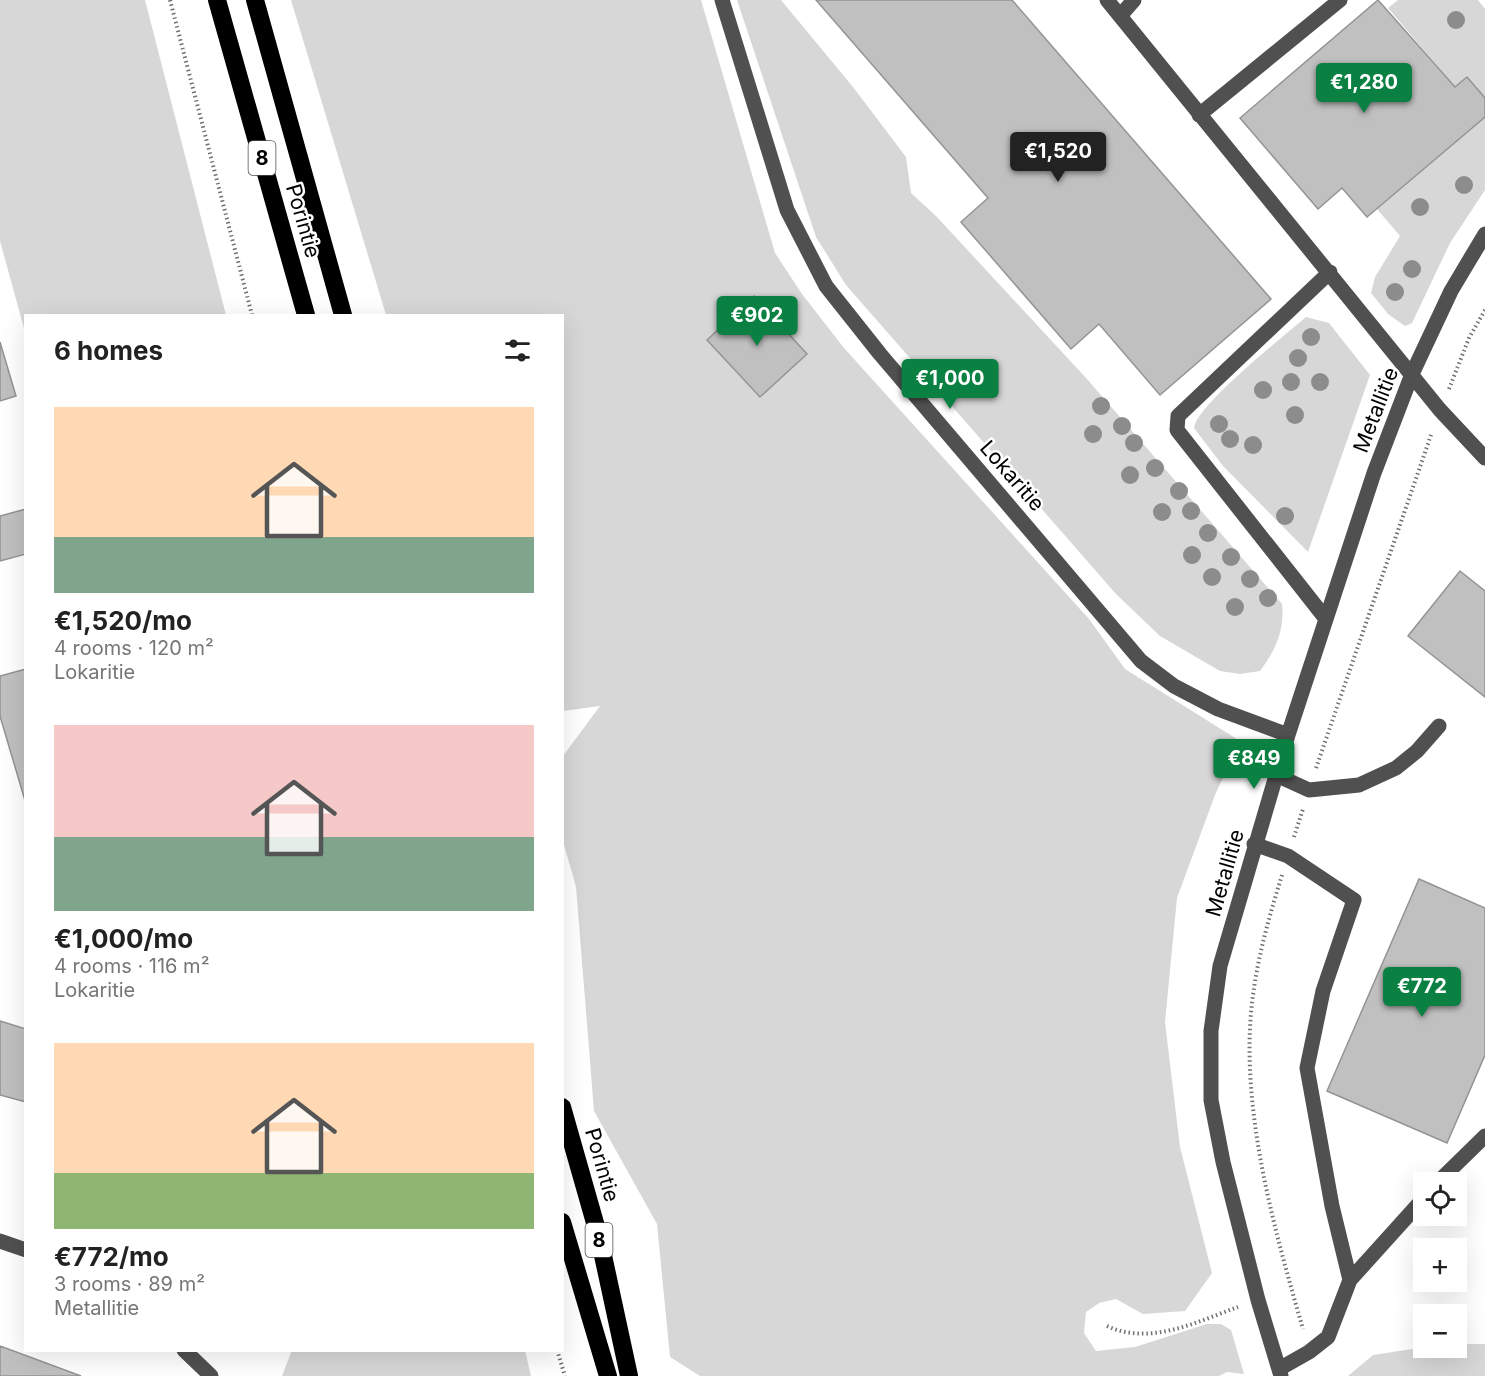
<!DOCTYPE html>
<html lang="en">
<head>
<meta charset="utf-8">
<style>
	body { margin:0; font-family:Inter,sans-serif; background:#f2f2f2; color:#222; height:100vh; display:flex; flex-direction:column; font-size:22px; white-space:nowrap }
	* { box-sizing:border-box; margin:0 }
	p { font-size:20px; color:#767676 }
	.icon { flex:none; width:33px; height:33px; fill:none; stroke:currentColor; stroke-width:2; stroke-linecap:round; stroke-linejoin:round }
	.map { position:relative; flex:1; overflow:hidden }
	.panel { position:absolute; left:24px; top:314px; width:540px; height:1038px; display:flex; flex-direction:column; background:#fff; border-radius:0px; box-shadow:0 6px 24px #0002 }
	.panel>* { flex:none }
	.fabs { position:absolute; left:1413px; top:1172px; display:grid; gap:12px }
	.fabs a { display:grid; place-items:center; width:54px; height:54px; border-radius:0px; background:#fff; box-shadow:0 6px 24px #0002; font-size:30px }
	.price { position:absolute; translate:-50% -51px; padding:0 14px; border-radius:6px; background:#0b8043; color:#fff; font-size:20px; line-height:39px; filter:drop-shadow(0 2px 3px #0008) }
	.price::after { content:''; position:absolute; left:50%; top:36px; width:18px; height:14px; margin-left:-9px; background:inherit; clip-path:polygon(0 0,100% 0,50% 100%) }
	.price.current { background:#222; color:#fff }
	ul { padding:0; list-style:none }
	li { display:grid; align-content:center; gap:12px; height:318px; padding:0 30px }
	li span { display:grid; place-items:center; height:186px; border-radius:0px; color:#555 }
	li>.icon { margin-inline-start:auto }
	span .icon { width:108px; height:108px; fill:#fffc; stroke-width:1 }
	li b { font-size:26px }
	h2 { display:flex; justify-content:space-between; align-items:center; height:72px; padding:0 30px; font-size:26px }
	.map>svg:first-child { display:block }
</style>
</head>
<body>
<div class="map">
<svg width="1485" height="1376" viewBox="0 0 1485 1376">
	<rect width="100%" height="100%" fill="#fff"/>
	<path fill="#d7d7d7" d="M0 0H145L226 315H26L25 332 0 241Z
		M291 0H701L775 253 802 294 844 348 1089 619 1125 669 1240 741 1215 795 1177 898 1165 1022 1180 1147 1212 1273 1185 1311 1143 1314 1116 1299 1099 1303 1086 1312 1084 1333 1096 1351 1135 1347 1207 1324H1221L1231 1330 1244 1374 1227 1372 1219 1376H700L670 1357 657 1224 594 1111 576 887 563 841V756L600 706 563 711 562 315H386Z
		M737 0H781L853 87 906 157 911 193 936 216 1087 379 1282 604C1285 630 1275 651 1260 671L1240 674 1220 671 1160 636 1116 594 846 285 816 237Z
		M1398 0H1478L1485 9V98L1455 87 1388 8Z
		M1485 117V190L1450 243 1412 323 1405 326 1388 314 1371 293 1375 277 1400 236 1377 209Z
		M1306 317 1329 323 1370 375 1308 552 1223 466 1194 428C1196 406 1284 336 1306 317Z
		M1457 1344H1485V1376H1348L1373 1355 1425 1347H1456Z
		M292 1350H525L531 1376H282Z"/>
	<path fill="#c0c0c0" stroke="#949494" stroke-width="1.5" d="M816 0H1012L1271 299 1160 395 1099 324 1071 349 961 222 988 198Z
		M1378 0 1455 87 1467 77 1485 98V117L1367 217 1342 188 1318 209 1240 118Z
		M754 296 807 354 760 397 707 340Z
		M0 342 16 396 0 401Z
		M26 509V554L0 561V516Z
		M1460 571 1485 591V697L1408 636Z
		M26 669V804L0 716V676Z
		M1419 879 1485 908V1055L1447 1143 1327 1091Z
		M0 1021 26 1029V1102L0 1095Z
		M0 1346 81 1376H0Z"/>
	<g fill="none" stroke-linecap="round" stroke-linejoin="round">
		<path stroke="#727272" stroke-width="4" stroke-dasharray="1.5 3" stroke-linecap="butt" d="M170 0 252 315
			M1449 389 1469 338 1485 310
			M1316 768 1432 432
			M1294 837 1303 809
			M1282 875C1269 917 1257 959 1252 1003 1240 1108 1274 1229 1303 1329
			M1107 1326C1150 1346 1196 1322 1238 1307
			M557 1350 565 1376"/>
		<path stroke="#505050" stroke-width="15" d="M722 0 787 210 826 286 880 354 1141 661 1174 686 1218 709 1288 735
			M1107 0 1120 16
			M1134 0 1120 16 1440 410 1485 458
			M1199 115 1340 0
			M1326 619 1177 430 1178 416 1330 272
			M1276 775 1309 790 1359 785 1396 768 1417 751 1439 726
			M1254 844 1288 856 1354 900 1323 991 1307 1068 1332 1206 1350 1280 1328 1337 1309 1352 1279 1369
			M1438 1182 1485 1136
			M0 1241 26 1250
			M1350 1280 1424 1198
			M184 1350 211 1376
			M1281 1376 1258 1300 1223 1162 1211 1100V1031L1220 966 1288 735 1374 473 1412 374 1451 291 1485 234"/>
		<path stroke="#000" stroke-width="18" d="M217 0 306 315
			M255 0 343 315
			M562 1107 599 1237 629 1376
			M562 1222 608 1376"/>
	</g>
	<g fill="#8c8c8c">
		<circle cx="1456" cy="20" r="9"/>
		<circle cx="1464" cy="185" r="9"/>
		<circle cx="1420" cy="207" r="9"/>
		<circle cx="1412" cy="269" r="9"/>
		<circle cx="1395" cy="292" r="9"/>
		<circle cx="1311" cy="337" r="9"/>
		<circle cx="1298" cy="358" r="9"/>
		<circle cx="1291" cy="382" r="9"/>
		<circle cx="1320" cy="382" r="9"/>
		<circle cx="1263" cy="390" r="9"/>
		<circle cx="1101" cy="406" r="9"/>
		<circle cx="1295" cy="415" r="9"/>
		<circle cx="1219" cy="424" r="9"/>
		<circle cx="1122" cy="426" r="9"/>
		<circle cx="1093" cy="434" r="9"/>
		<circle cx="1230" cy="439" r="9"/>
		<circle cx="1134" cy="443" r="9"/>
		<circle cx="1253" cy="445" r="9"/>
		<circle cx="1155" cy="468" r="9"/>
		<circle cx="1130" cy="475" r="9"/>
		<circle cx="1179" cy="491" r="9"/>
		<circle cx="1191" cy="511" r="9"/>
		<circle cx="1162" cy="512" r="9"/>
		<circle cx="1285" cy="516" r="9"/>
		<circle cx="1208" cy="533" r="9"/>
		<circle cx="1192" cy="555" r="9"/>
		<circle cx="1231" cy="557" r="9"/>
		<circle cx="1212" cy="577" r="9"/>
		<circle cx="1250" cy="579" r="9"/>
		<circle cx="1268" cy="598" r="9"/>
		<circle cx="1235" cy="607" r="9"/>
	</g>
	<g text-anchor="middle" stroke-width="5" stroke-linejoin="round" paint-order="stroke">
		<g fill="#fff" stroke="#4c4c4c" stroke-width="1.5">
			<rect x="248.5" y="141" width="27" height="34" rx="4.5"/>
			<rect x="585.5" y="1223" width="27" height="34" rx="4.5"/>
		</g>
		<g font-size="20" font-weight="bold" fill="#000">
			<text x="262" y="165">8</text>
			<text x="599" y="1247">8</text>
		</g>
		<g font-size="21" fill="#000" stroke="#fff">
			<text transform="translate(303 221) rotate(74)" y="7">Porintie</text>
			<text transform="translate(1376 410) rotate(-69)" y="7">Metallitie</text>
			<text transform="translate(1012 476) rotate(49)" y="7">Lokaritie</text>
			<text transform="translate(1225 873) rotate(-74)" y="7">Metallitie</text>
			<text transform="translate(602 1165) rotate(74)" y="7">Porintie</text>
		</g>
	</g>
</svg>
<div class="fabs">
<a><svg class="icon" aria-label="locate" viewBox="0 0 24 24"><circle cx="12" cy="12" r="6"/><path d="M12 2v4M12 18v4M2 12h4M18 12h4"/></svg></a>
<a>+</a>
<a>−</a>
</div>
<b class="price" style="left:1364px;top:114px">€1,280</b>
<b class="price current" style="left:1058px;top:183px">€1,520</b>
<b class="price" style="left:757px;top:347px">€902</b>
<b class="price" style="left:950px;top:410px">€1,000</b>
<b class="price" style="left:1254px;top:790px">€849</b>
<b class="price" style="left:1422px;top:1018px">€772</b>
<section class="panel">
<h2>6 homes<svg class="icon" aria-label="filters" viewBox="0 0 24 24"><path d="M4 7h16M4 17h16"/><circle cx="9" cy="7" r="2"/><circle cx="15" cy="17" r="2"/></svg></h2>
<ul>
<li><span style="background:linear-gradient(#ffd9b3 70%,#7fa58c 0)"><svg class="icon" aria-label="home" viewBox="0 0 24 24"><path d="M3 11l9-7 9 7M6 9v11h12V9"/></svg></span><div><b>€1,520/mo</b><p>4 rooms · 120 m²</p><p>Lokaritie</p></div></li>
<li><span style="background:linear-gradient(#f6c9c9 60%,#7fa58c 0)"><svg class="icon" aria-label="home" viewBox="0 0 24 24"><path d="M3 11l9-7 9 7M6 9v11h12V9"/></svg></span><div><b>€1,000/mo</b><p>4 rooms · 116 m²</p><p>Lokaritie</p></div></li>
<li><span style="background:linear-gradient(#ffd9b3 70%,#8fb573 0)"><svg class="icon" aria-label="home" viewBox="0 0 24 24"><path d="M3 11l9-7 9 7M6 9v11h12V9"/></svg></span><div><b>€772/mo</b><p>3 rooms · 89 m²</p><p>Metallitie</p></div></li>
</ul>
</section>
</div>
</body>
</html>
